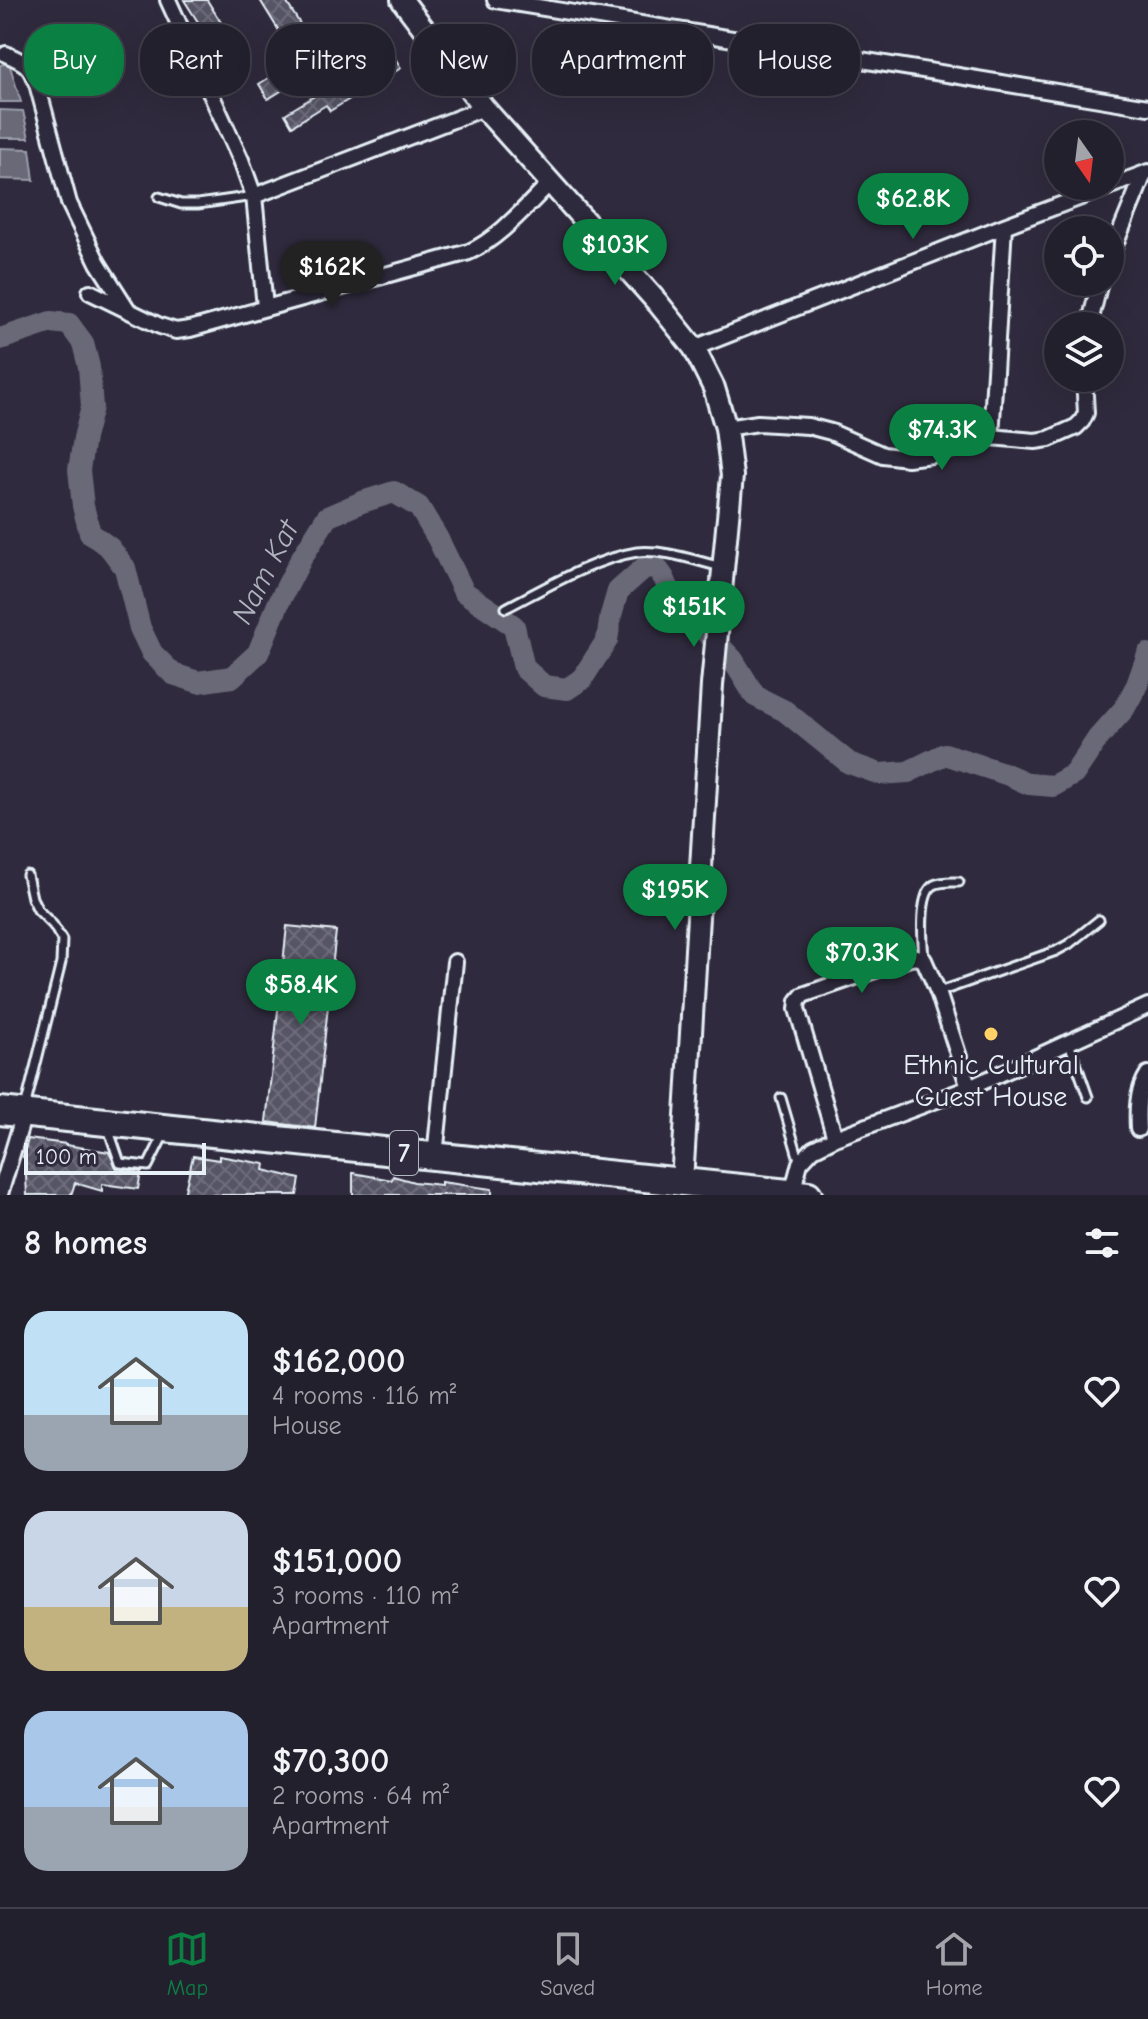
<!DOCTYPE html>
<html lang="en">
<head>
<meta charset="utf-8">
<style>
	body { margin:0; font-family:"Comic Neue",sans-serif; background:#2f2d3a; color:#f1f3f6; height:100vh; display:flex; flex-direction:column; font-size:30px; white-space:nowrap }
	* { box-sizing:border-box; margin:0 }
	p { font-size:26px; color:#a3a3aa }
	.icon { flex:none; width:44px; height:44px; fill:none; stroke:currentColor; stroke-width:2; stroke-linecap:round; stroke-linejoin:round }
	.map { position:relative; height:1195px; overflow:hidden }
	.side { display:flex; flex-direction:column; background:#23202e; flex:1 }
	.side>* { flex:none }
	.hud { position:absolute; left:24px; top:24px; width:1100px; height:72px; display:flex; gap:16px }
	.needle { width:52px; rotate:166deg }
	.fabs { position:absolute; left:1044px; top:120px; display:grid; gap:16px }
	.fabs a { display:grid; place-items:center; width:80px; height:80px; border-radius:50%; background:#23202e; box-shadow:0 8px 32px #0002,0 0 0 2px #403e4a; font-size:40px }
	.scale { position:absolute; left:24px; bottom:20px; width:182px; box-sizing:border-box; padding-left:8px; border:4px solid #e8f1f8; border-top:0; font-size:22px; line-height:28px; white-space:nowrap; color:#e8f1f8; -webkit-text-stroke:6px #2f2a3d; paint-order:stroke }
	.price { position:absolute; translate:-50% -68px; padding:0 18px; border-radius:28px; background:#0b8043; color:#fff; font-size:26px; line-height:52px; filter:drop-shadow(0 2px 4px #0008) }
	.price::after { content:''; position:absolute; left:50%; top:48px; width:24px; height:18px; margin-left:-12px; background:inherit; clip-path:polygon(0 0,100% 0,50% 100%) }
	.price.current { background:#222; color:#fff }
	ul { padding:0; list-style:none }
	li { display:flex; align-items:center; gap:24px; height:200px; padding:0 24px }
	li span { display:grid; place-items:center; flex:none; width:224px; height:160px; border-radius:24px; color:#555 }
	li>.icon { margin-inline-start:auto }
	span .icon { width:96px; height:96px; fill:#fffc; stroke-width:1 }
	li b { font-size:34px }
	h2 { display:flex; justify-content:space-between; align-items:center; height:96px; padding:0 24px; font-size:34px }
	.chip { padding:0 28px; border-radius:32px; background:#23202e; box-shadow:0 8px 32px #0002,0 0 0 2px #403e4a; font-size:28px; line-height:72px }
	.chip.current { background:#0b8043; color:#fff }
	.tab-bar { display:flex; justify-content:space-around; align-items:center; height:112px; border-top:2px solid #403e4a; background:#23202e; font-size:22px; color:#a3a3aa }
	.tab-bar a { display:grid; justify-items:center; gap:4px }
	.tab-bar .current { color:#0b8043 }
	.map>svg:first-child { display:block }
</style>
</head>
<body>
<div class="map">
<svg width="1148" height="1195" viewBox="0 0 1148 1195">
	<defs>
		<pattern id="building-cross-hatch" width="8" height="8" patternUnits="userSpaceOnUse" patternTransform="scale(2)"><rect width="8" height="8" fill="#575565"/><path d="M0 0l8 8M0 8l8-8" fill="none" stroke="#6f6e7c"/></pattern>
	</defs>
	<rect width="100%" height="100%" fill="#2f2a3d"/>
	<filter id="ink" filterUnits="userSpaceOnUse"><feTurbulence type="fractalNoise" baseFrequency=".0125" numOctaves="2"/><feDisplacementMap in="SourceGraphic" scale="16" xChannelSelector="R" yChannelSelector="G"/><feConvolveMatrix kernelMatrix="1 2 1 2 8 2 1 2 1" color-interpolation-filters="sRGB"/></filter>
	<g filter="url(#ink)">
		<path fill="#696978" stroke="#9c9fab" stroke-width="2" d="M9 63 21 102H0V65Z
			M0 110 23 111 29 138H0Z
			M0 148 30 149 34 180 0 179Z"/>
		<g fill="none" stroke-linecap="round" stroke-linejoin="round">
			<path stroke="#696978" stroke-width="22" d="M0 339 51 322 69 324 83 343 89 367 92 407 84 438 79 470 83 506 90 533 110 548 125 568 140 628 152 653 173 674 198 682 232 677 258 653 279 602 301 559 327 517 362 502 394 492 419 507 438 539 464 592 514 626 524 668 544 686 567 689 582 679 607 640 611 615 618 591 645 567 657 568 664 578 677 608 705 631 733 660 755 696 785 711 849 763 880 774 908 772 945 754 1006 774 1029 784 1053 786 1074 774 1098 738 1124 709 1137 685 1148 654"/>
		</g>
		<path fill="url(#building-cross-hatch)" stroke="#e8f1f8" stroke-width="2" d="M184 0H207L230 37 214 47Z
			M260 0H285L312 43 294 55Z
			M390 50 401 68 330 111 326 105 292 126 285 114Z
			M303 56 313 71 268 99 259 84Z
			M287 926 336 931 315 1128 266 1122Z
			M28 1139 66 1144V1145L109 1152 117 1169 141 1172 138 1189 102 1184V1191L75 1183 71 1195H27L25 1158 23 1157Z
			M193 1156 219 1160V1156L265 1164 264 1170 300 1179 297 1195H184Z
			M353 1173 392 1180 393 1176 414 1182 441 1185V1182L492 1189V1195H353Z"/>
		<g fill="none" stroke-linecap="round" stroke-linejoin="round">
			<defs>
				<path id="lane" d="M159 197 181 204H198L254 196
					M506 608C545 588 593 559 637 552 664 549 696 561 722 567
					M924 960C923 943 918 894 934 885 941 881 951 882 959 882
					M939 992 1056 951 1069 944 1099 920
					M1069 1043 1088 1097
					M781 1098 800 1163
					M25 1108 61 963 62 940 53 925 38 910 32 898 27 875
					M108 1128 120 1163 148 1166 164 1134"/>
				<path id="street" d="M168 0 241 160 254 196 265 307
					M495 0 1148 107
					M6 54C26 63 29 64 37 84L69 203 98 263 128 310
					M254 196 484 108
					M1110 257 1144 174
					M90 292 160 326 176 331 190 329 469 252C501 237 526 206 551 182
					M1089 326 1100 282
					M694 348 1004 226 1148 172
					M726 428 758 423 808 426 831 432 883 455 907 458 932 455 991 437 1035 441 1049 439 1076 427 1082 421 1086 413 1084 378
					M991 437 1004 226
					M1138 1129C1137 1109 1137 1091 1148 1074
					M835 1138 797 1009 798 1001 803 995 910 958 917 957 924 960 938 992 969 1088
					M435 1156 455 962
					M792 1193 800 1163 813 1149 835 1138 969 1088 1148 1006
					M0 1194 24 1114"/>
				<path id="secondary" d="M402 0 484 108 658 303 694 348 714 388 726 428 732 476 712 685 682 1182"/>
				<path id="highway" d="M0 1111 808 1195"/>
			</defs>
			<use href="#lane" stroke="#e8f1f8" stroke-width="13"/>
			<use href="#street" stroke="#e8f1f8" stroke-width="20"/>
			<use href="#secondary" stroke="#e8f1f8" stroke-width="26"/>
			<use href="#highway" stroke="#e8f1f8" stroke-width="32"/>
			<use href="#lane" stroke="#2f2a3d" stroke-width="7"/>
			<use href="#street" stroke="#2f2a3d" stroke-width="14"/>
			<use href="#secondary" stroke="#2f2a3d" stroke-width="20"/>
			<use href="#highway" stroke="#2f2a3d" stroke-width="26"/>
		</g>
	</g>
	<circle fill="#ffd166" stroke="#2f2a3d" stroke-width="3" cx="991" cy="1034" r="8"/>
	<g text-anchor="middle" stroke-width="6" stroke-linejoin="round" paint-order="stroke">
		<rect fill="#2f2a3d" stroke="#b0b5c0" stroke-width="2" x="390" y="1131" width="28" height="44" rx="6"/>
		<g font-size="26" font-weight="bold" fill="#e8f1f8">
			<text x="404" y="1162">7</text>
		</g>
		<g font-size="28" fill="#e8f1f8" stroke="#2f2a3d">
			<text x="991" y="1074">Ethnic Cultural<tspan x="991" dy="32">Guest House</tspan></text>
		</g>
		<g font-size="30" font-style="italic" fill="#afb4be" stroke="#2f2a3d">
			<text transform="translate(265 572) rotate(-63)" y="10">Nam Kat</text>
		</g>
	</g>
</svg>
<div class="fabs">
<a><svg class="needle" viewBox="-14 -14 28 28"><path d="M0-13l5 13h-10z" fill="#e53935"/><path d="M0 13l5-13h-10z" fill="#a3a3aa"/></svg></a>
<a><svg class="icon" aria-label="locate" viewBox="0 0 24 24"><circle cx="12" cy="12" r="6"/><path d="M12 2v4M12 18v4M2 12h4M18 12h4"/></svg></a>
<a><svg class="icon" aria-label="layers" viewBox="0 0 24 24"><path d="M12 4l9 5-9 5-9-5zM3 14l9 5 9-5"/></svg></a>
</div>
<div class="scale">100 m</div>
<b class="price" style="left:913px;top:241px">$62.8K</b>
<b class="price" style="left:615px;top:287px">$103K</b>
<b class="price current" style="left:332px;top:309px">$162K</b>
<b class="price" style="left:942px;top:472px">$74.3K</b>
<b class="price" style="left:694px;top:649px">$151K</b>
<b class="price" style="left:675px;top:932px">$195K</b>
<b class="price" style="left:862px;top:995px">$70.3K</b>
<b class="price" style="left:301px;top:1027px">$58.4K</b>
<div class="hud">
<a class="chip current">Buy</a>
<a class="chip">Rent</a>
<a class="chip">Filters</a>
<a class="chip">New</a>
<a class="chip">Apartment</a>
<a class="chip">House</a>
</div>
</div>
<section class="side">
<h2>8 homes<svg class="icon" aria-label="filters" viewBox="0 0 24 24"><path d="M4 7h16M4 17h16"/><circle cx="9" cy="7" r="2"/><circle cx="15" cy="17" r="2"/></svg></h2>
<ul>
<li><span style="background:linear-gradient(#bfe0f5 65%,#9aa5b1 0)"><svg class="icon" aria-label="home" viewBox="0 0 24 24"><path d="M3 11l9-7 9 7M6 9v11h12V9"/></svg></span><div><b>$162,000</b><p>4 rooms · 116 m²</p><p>House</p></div><svg class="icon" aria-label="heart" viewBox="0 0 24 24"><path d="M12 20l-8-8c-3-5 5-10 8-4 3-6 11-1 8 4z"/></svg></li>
<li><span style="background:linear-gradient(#c9d6e8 60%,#c2b280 0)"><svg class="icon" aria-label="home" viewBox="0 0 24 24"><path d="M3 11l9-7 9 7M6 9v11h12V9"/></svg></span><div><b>$151,000</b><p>3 rooms · 110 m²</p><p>Apartment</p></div><svg class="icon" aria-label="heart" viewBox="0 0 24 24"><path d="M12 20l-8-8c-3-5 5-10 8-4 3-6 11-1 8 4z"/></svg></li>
<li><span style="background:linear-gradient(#a9c7e8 60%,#9aa5b1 0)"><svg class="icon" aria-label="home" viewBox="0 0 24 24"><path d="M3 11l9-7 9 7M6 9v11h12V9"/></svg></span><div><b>$70,300</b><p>2 rooms · 64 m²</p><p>Apartment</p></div><svg class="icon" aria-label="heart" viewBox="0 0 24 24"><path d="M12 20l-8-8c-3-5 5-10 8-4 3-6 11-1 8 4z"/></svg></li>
</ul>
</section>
<nav class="tab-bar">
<a class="current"><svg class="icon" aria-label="map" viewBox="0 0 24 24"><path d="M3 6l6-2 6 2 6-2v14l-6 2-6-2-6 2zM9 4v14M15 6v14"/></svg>Map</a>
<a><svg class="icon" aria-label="saved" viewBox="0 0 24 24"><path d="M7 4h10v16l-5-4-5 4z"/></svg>Saved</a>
<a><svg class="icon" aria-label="home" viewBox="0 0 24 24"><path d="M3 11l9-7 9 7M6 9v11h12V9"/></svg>Home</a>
</nav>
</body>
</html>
